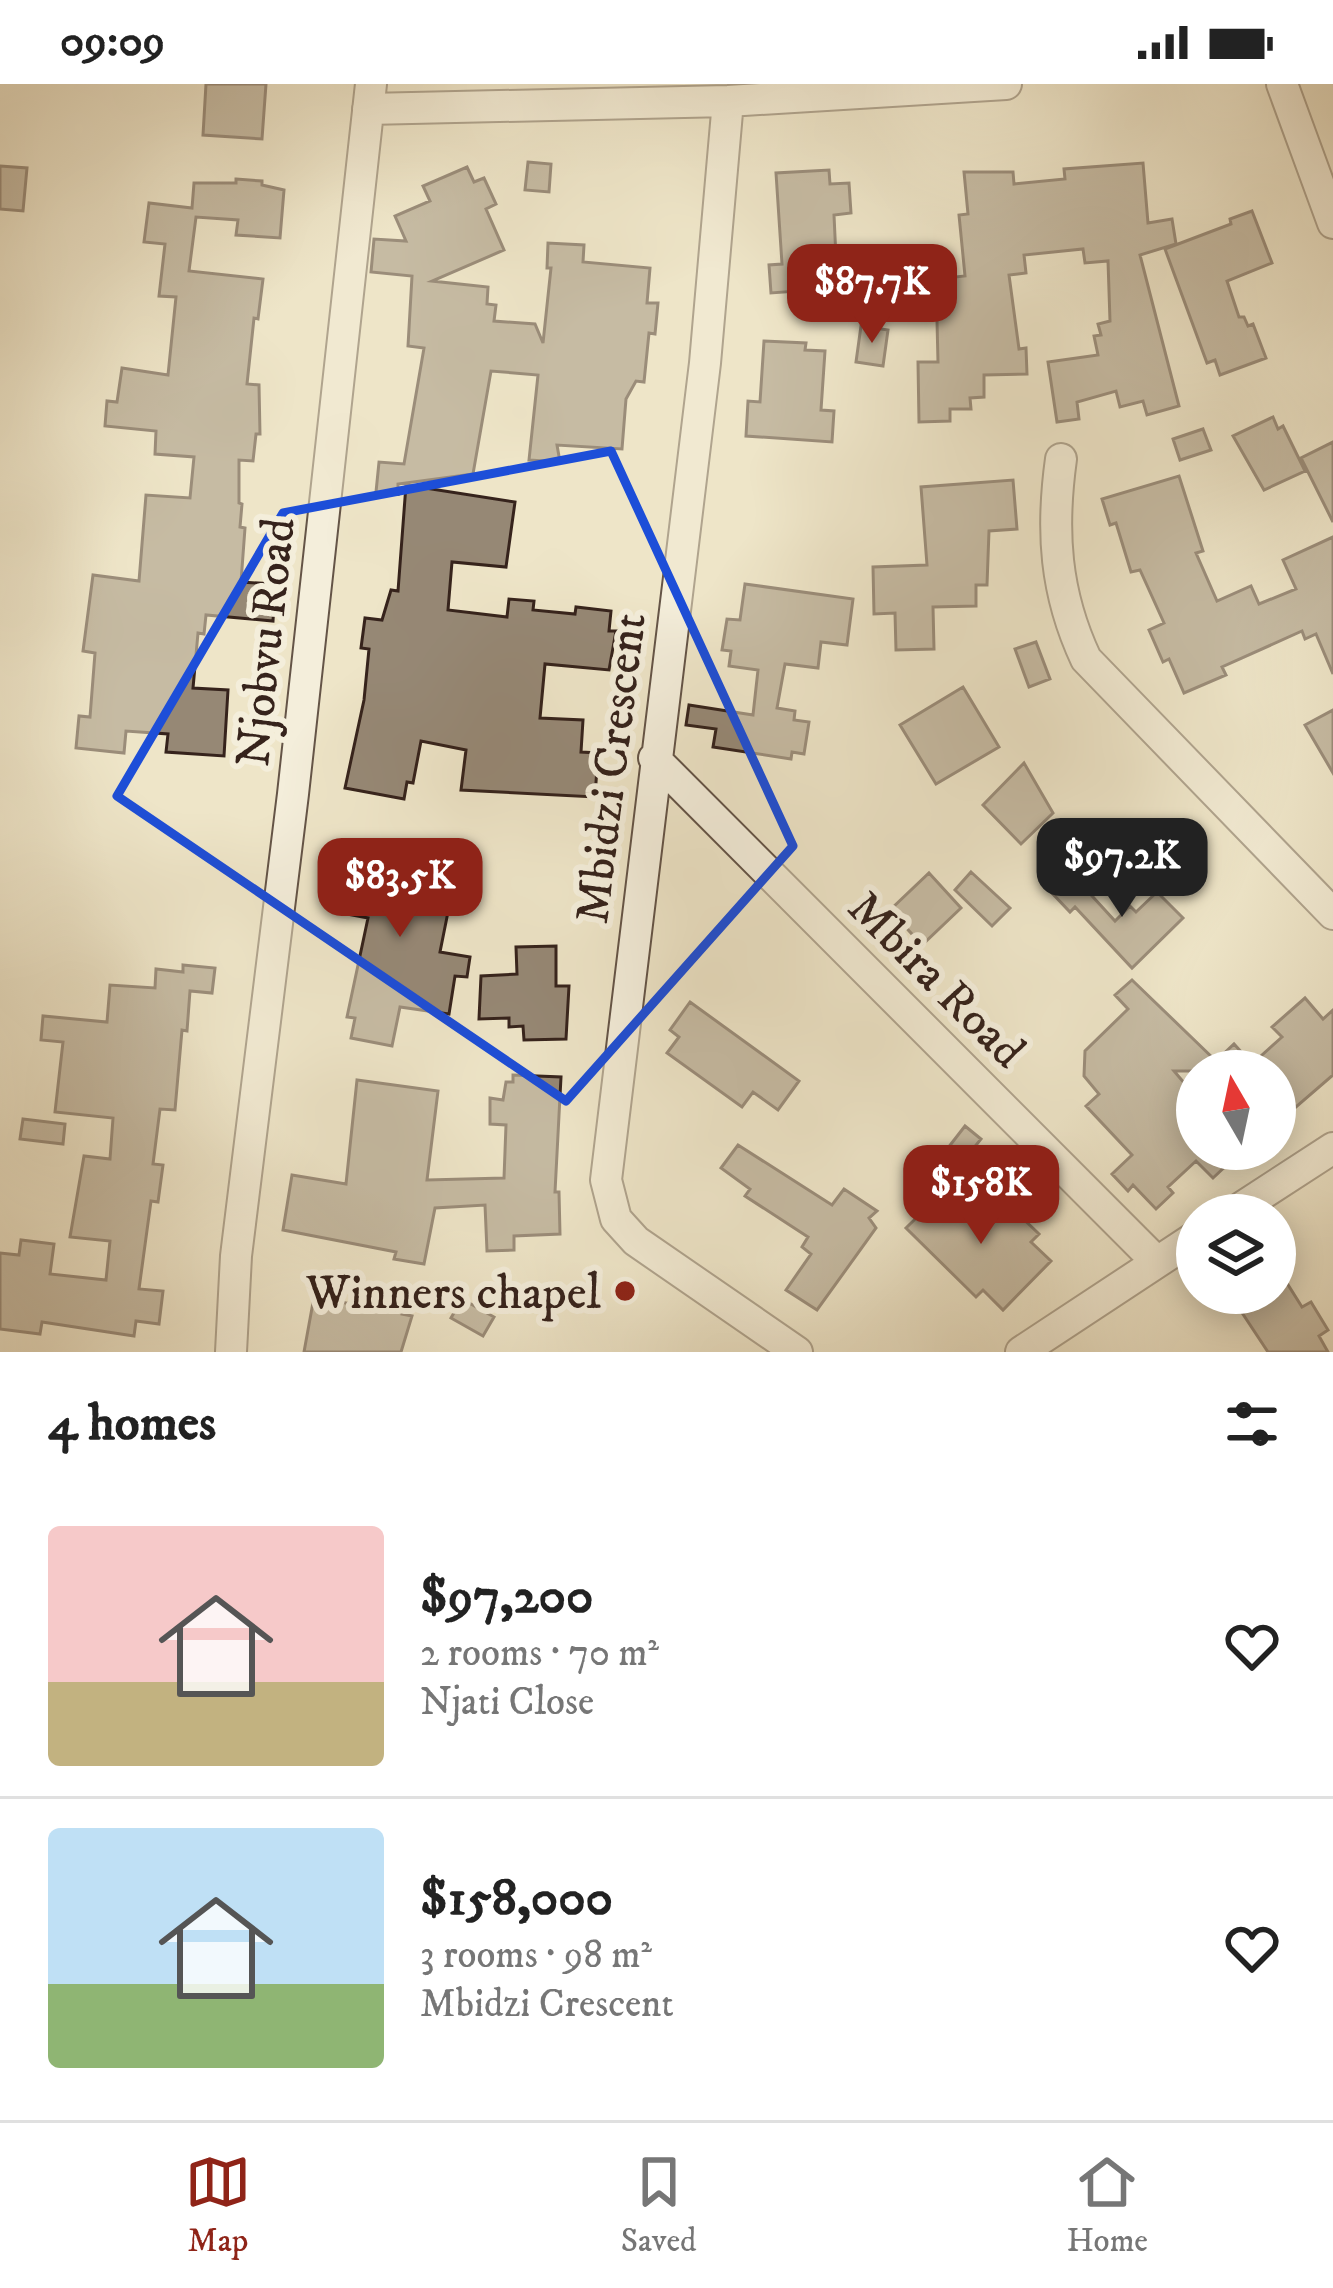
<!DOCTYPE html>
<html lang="en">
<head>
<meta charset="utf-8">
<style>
	body { margin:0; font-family:"IM FELL DW Pica",serif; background:#f2f2f2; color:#222; height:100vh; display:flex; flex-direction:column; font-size:45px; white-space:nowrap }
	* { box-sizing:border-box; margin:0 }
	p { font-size:39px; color:#767676 }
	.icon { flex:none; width:66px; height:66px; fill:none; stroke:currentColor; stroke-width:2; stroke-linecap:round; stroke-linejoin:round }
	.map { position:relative; height:1268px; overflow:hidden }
	.sheet { display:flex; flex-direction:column; background:#fff; flex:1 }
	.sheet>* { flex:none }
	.needle { width:78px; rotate:351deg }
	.controls { position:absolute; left:1176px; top:966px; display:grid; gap:24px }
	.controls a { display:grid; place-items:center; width:120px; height:120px; border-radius:50%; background:#fff; box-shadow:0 6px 30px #0003; font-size:60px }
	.price { position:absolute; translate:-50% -102px; padding:0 27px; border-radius:24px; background:#8f2418; color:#fff; font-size:39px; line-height:78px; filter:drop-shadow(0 3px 6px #0008) }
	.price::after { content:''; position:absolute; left:50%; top:72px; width:36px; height:27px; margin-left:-18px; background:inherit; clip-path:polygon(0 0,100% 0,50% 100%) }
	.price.current { background:#222; color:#fff }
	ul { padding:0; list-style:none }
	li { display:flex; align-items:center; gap:36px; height:300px; padding:0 48px }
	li+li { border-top:3px solid #e0e0e0 }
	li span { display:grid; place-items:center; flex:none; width:336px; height:240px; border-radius:12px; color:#555 }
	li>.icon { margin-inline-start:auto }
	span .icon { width:144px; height:144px; fill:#fffc; stroke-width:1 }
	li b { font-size:51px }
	h2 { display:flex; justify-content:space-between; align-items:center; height:144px; padding:0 48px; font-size:51px }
	.status { display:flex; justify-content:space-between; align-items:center; height:84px; padding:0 60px; background:#fff; direction:ltr }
	.status svg { height:33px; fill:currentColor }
	.tab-bar { display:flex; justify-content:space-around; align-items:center; height:168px; border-top:3px solid #e0e0e0; background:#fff; font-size:33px; color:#767676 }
	.tab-bar a { display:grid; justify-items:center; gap:6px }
	.tab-bar .current { color:#8f2418 }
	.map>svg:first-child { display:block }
</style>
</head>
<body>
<div class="status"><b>09:09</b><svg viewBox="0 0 49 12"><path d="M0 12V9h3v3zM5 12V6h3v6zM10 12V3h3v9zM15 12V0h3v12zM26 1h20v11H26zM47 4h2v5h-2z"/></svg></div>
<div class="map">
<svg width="1333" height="1268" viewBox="0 0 1333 1268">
	<rect width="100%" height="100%" fill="#eee5c8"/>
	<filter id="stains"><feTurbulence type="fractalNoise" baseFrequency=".00167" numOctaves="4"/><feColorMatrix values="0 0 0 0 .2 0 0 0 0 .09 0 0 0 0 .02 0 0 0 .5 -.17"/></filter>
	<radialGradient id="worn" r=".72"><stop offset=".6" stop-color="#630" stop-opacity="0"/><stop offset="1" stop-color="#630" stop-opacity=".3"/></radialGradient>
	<path fill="#968875" stroke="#36231c" stroke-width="3" d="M206 0H266L262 55 203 51Z
		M528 78 551 80 549 108 525 106Z
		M1143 79 1148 139 1172 135 1176 160 1140 171 1179 322 1147 331 1143 317 1120 323 1116 307 1077 318 1079 335 1057 338 1048 278 1098 271 1094 252 1101 251 1098 240 1110 237 1108 177 1085 179 1083 165 1024 171 1026 189 1009 191 1019 265 1026 264 1027 290 984 291V313L970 314 971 325H950V337L919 338 918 278H938L936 195 965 192 959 131 968 130 964 88H1013L1014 100 1065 95 1064 85Z
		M0 82 27 84 23 127 0 125Z
		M467 83 474 98 484 94 496 120 486 125 504 166 432 197 488 203 487 220 496 221 494 237 535 240 543 259 551 184H547L548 159 584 161 583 178 650 184 647 219H658L655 250 649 249 644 298 636 297 626 315 622 365 557 361 560 378 529 376 538 291 491 287 473 390 398 400V410L376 408 379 378 404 380 424 264 408 262 412 192 371 188 374 155 406 157 395 132 430 117 423 102Z
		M829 86 830 100 849 99 851 129 834 131 836 174 853 173 856 219 825 221 824 205 771 209 769 181 782 180 776 89Z
		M236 95 262 97V101L284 106 280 154 236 151 238 136 196 133 189 187 263 195 258 235 254 234 247 300 259 301 260 350H256L253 377 239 376V419L242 420 240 443 245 444 241 498 275 500 273 537 206 531 204 550 198 549 193 604 228 606 224 672 166 668 168 650 126 647 124 669 76 664 79 632 90 633 95 569 83 567 93 491 139 497 146 411 190 414 194 373 155 370 156 347 105 342 107 317 117 318 122 284 168 291 176 213 159 212 165 160 144 158 149 119 192 124 194 99H236Z
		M1252 127 1272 179 1227 197 1239 233H1244L1248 242 1253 240 1266 274 1220 291 1215 276 1207 279 1165 165 1231 140 1230 135Z
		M861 242 888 246 883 282 856 278Z
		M764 257 806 259 805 266 825 267 821 326 834 327 832 358 746 352 748 317 760 318Z
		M1273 333 1278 345 1283 342 1305 387 1264 406 1233 352Z
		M1203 345 1211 366 1180 376 1173 355Z
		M1333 358V438L1301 374Z
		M1179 392 1203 467 1196 469 1217 517 1251 502 1259 520 1296 505 1283 476 1333 453V590L1316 550 1305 555 1302 547 1222 583 1226 591 1184 609 1169 575 1163 578 1149 546 1164 539 1140 486 1131 488 1116 439 1110 441 1102 415Z
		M1013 396 1017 445 989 447 987 501H976V522L933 523 934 565 896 566 895 529 874 530 873 483 927 481 921 403Z
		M406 401 515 418 506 483 452 478 448 526 507 533 509 515 534 517 533 526 575 530 576 523 611 527 609 547H616L609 586 545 580 540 634 583 636 581 668 598 669 595 713 461 706 466 666 421 657 413 699 407 698 404 715 345 704 364 616 369 565 361 564 365 534 382 536 391 506 398 507Z
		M745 500 853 515 847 561 821 558 818 584 785 580 777 624 795 627 794 636 809 638 804 670 792 668 791 675 713 663 716 645 686 641 689 621 753 631 758 586 729 582 731 567 722 566 727 535 740 536Z
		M1036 558 1050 595 1029 603 1015 565Z
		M963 603 999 663 936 700 900 641Z
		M1333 626V689L1305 641Z
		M1024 679 1053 729 1021 760 983 721Z
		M355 759 387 764 386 770 457 783 440 868 470 873 467 893 455 892 449 930 400 923 392 962 351 954 355 934 347 933 368 834 342 829Z
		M971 788 1010 824 992 842 955 806Z
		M929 789 961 824 922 861 890 826Z
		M1071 789 1115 837 1130 822 1136 828 1157 808 1183 834 1132 884 1075 823 1070 828 1051 808Z
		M556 862V902H569L566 955 524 956 523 942 509 943V934L479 935 481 892 517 890 516 863Z
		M183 881 215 884 212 909 190 907 187 947 182 946 175 1026 160 1025 153 1080 163 1081 158 1118 151 1117 139 1205 163 1207 159 1240 136 1237 134 1252 42 1238 40 1250 0 1245V1169L19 1171 21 1156 54 1160 50 1190 106 1196 110 1157 70 1153 84 1072 110 1075 113 1034 55 1028 63 958 41 956 43 932 107 938 110 901 155 904 156 885 183 888Z
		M1132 896 1216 977 1234 960 1252 980 1282 953 1272 943 1305 914 1323 935 1333 926V991L1296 1023 1275 1000V987H1174L1197 1014V1065H1217L1230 1078 1213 1094 1196 1077 1168 1103 1173 1109 1156 1125 1133 1101 1128 1107 1112 1090 1132 1071 1086 1022 1099 1010 1084 992 1085 967 1128 925 1115 911Z
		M690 918 799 997 778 1026 753 1008 742 1023 667 969 679 953 670 946Z
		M513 991 561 993 555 1108H559L560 1150 514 1152V1166L487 1167 485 1121 435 1124 424 1180 394 1175 396 1168 283 1146 292 1091 346 1100 357 996 438 1007 427 1096 504 1094 506 1041 490 1040V1014L503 1016 506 998H513Z
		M23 1035 65 1040 63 1060 20 1055Z
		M965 1042 981 1055 952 1091 937 1078Z
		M738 1061 832 1121 844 1105 877 1127 869 1134 876 1144 817 1226 786 1206 811 1170 802 1163 808 1153 745 1112 750 1105 721 1084Z
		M949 1102 989 1143 1010 1122 1039 1150 1031 1158 1051 1177 1003 1226 983 1206 976 1213 906 1144Z
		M1275 1180 1302 1223 1311 1218 1328 1246 1319 1252 1328 1268H1268L1229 1209H1275Z
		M314 1213 378 1225 379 1220 403 1224 402 1230 412 1232 401 1268H304Z
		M462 1215 494 1233 483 1252 451 1234Z"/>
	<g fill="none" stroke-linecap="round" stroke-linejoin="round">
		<defs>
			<path id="minor" d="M1282 0 1333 139
				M728 17 705 279 606 1096 616 1135 636 1157 797 1268
				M368 25 728 17 1006 0
				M1061 375C1051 447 1055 509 1086 575L1333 830
				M654 674 1157 1178
				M1230 1131 1333 1064
				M231 1268 236 1172 293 710 371 0
				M1021 1268 1197 1152"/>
		</defs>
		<use href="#minor" stroke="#645447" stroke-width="34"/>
		<use href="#minor" stroke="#f4eedb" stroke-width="30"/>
	</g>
	<path d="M0 0H1333V1268H0ZM611 367 793 762 566 1017 117 712 283 429Z" fill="#eee5c8" fill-opacity=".55" fill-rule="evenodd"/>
	<path fill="none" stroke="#1d4ed8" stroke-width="9" stroke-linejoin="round" d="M611 367 793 762 566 1017 117 712 283 429Z"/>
	<circle fill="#8f2418" stroke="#f4eedb" stroke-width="4.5" cx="625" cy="1207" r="12"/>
	<g text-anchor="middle" stroke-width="12" stroke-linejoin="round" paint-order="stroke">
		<g font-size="48" fill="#36231c" stroke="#f4eedb">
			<text transform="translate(264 558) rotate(-84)" y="17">Njobvu Road</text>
			<text transform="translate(609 684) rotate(-83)" y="17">Mbidzi Crescent</text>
			<text transform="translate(938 894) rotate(45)" y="17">Mbira Road</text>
		</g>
		<g font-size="48" fill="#36231c" stroke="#f4eedb" text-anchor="end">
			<text x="601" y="1224">Winners chapel</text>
		</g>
	</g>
	<rect width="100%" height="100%" filter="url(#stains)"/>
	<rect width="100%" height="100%" fill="url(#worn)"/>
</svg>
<div class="controls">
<a><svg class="needle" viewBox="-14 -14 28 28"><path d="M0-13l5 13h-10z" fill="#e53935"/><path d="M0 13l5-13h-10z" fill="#767676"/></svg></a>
<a><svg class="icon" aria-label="layers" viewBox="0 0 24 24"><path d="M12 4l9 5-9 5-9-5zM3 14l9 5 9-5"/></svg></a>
</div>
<b class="price" style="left:872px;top:262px">$87.7K</b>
<b class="price current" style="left:1122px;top:836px">$97.2K</b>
<b class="price" style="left:400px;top:856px">$83.5K</b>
<b class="price" style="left:981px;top:1163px">$158K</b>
</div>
<section class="sheet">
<h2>4 homes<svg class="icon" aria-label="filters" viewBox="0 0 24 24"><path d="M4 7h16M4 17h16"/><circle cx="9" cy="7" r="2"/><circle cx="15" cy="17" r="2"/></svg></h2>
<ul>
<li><span style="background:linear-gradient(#f6c9c9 65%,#c2b280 0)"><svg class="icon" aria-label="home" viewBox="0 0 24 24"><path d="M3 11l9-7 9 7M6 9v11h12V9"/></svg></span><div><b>$97,200</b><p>2 rooms · 70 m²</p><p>Njati Close</p></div><svg class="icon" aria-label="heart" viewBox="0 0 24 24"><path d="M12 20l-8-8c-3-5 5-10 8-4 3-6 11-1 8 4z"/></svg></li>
<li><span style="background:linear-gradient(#bfe0f5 65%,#8fb573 0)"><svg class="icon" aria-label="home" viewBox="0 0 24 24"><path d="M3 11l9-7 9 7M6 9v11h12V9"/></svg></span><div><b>$158,000</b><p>3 rooms · 98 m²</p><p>Mbidzi Crescent</p></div><svg class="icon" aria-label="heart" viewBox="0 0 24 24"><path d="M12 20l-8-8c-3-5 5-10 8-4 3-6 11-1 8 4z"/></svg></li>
</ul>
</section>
<nav class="tab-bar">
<a class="current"><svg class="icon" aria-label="map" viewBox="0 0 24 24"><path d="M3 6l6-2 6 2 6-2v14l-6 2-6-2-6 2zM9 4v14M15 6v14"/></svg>Map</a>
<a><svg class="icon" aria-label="saved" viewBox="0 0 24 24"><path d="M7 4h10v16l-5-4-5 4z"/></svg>Saved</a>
<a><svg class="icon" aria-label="home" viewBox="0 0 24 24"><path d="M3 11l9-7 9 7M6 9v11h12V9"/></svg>Home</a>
</nav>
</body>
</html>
